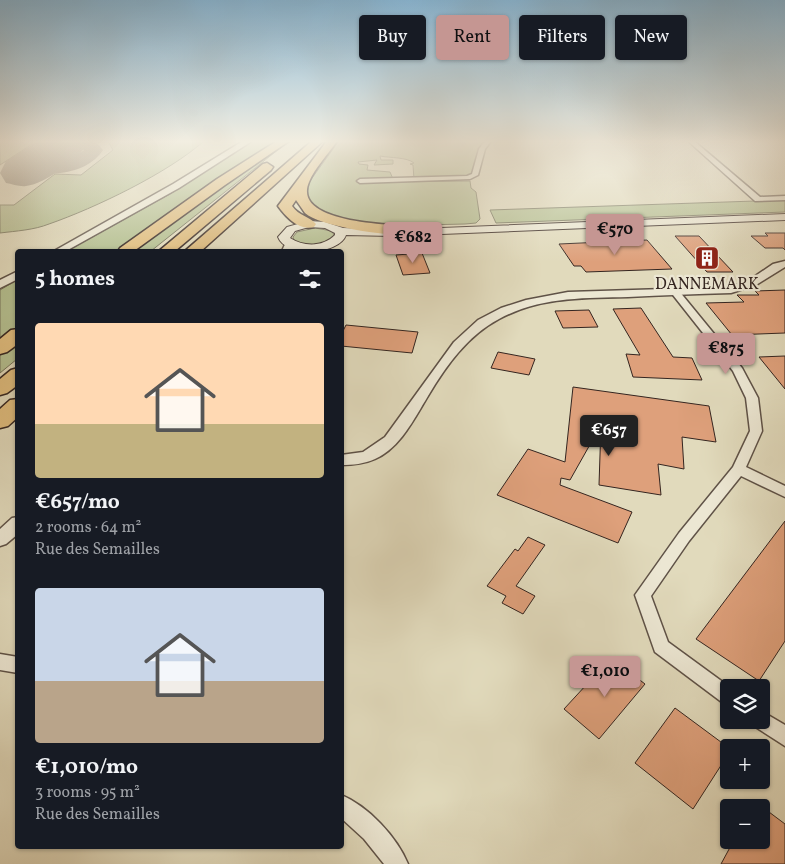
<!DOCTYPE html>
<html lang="en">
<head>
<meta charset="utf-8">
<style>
	body { margin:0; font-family:Vollkorn,serif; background:#242831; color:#f1f3f6; height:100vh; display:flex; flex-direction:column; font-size:19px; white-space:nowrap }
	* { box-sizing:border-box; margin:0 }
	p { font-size:16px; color:#9ea1a6 }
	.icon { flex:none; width:28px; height:28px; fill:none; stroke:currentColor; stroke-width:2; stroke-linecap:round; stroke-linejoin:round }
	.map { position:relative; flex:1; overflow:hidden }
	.sheet { position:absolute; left:15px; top:249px; width:329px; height:600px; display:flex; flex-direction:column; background:#171b24; border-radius:5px; box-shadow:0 1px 4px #0004 }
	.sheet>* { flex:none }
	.top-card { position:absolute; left:359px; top:15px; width:351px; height:45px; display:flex; gap:10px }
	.controls { position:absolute; left:720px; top:679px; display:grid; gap:10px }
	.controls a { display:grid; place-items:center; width:50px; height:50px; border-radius:5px; background:#171b24; box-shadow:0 1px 4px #0004; font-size:25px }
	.price { position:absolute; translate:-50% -42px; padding:0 11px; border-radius:5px; background:#c59692; color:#111; font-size:16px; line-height:32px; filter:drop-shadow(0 1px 2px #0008) }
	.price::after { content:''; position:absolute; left:50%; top:30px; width:15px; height:11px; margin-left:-8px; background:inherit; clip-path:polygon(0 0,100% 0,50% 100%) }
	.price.current { background:#222; color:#fff }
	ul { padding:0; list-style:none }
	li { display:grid; align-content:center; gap:10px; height:265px; padding:0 20px }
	li span { display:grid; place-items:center; height:155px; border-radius:5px; color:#555 }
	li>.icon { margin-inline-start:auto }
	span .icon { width:90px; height:90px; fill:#fffc; stroke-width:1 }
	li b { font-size:21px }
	h2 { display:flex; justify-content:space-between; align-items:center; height:60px; padding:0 20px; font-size:21px }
	.pill { padding:0 18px; border-radius:5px; background:#171b24; box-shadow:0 1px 4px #0004; font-size:18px; line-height:45px }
	.pill.current { background:#c59692; color:#111 }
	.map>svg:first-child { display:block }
</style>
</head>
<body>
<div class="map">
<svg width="785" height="864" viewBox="0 0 785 864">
	<rect width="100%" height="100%" fill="#e1dabc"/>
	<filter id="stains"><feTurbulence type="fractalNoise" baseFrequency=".004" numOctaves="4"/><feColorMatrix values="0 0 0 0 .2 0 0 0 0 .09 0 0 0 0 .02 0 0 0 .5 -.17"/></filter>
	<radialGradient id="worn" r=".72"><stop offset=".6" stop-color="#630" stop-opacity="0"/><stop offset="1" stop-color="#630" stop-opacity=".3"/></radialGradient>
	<path fill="#b4bf90" stroke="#747258" d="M0 141H37L0 165Z
		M108 141H204C168 173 95 208 49 224 34 230 16 231 0 233V205H14L55 174 81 175 113 150Z
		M253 141H278L117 251H67L170 194Z
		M289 141 151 251H129Z
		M339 141H481L479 142 482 144 472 174 467 177 414 179 413 165 410 164 414 163C407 157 390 158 380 156L381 160H393V164L374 165 377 160 358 162 359 164 368 165 367 170 390 172 393 179 370 182 470 181 471 188 476 192 480 219 476 223 465 224 379 226 335 220 307 203V185Z
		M785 200V212L496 223 490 210Z
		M315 228 332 231 335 237C322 244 307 249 294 240L293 237 297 232Z
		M17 280V327L0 340V290Z
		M17 339V359L0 373V353Z"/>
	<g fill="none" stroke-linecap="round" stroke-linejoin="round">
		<path fill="#8a806e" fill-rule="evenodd" d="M46 141H67L39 162 67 159 83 151 84 150 74 145 71 141C85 141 95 138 103 150 86 176 46 177 18 170L15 166 19 158Z"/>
		<path fill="#8a806e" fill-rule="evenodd" d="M38 141H90C79 158 46 184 26 186 20 187 12 184 6 183L0 173 6 161Z"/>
	</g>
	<path fill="#dea07b" stroke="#342520" d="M765 233H785V250L783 248H765L751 236H768Z
		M675 236H699L733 272H707Z
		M647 240 672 269 586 272 581 266H574L559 244Z
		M422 253 430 273 403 275 396 255Z
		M785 290V333L732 335 706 303 744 302 737 295H759L755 291Z
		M641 308 673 357 692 358 702 380 633 377 626 354 640 355 613 309Z
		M589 310 598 327 563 328 555 311Z
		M346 325 418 332 412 353 341 346V335Z
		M498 352 535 359 529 375 491 368Z
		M785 356V389L759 357Z
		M573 387 709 406 716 442 682 437 684 469 658 464 661 495 599 485 601 425 570 480 561 478 560 485 632 512 618 543 497 495 528 449 565 462Z
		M785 521V641L759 681 696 639Z
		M528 537 545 545 516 586 535 596 523 614 502 603 506 596 487 586 515 549 518 551Z
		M611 658 645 684 599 739 564 709Z
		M675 708 729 748V753L693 809 635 763Z
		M761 806 785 824V864H721L734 840H761Z"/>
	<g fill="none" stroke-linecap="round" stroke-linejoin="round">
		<defs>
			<path id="minor" d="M485 141H491L485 149 478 175 470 179 360 183 357 181 360 179 467 176 472 174 479 149Z
				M688 141H694L760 197 785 196V200L755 201Z
				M676 290 679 291 742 368 758 398 762 431 746 467 785 486V497L741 476 689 541 651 596 668 642 731 688H729V706L723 703 655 652 635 595 679 533 733 467 750 431 746 398 733 371 673 295V291Z
				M0 654 18 657V673L0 670Z
				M761 711 785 725V746L754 726 752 720H761Z
				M341 795C368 806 397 837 408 864H384L364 839 341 818Z"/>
			<path id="tertiary" d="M243 141H252L179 188 66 251H54L173 184Z
				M290 241 295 244 292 251H282L286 242Z
				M785 261V267L756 285 731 293C697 294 663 295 628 297 584 298 539 297 499 319 467 336 446 366 428 396 414 419 400 448 375 459 364 464 353 465 341 465V455L363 452 385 437 454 342 478 320 501 308 526 300 568 292 730 287 748 281 773 264Z
				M18 271V279L0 288V280Z
				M18 517V534L6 544 0 546V529L12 518Z"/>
			<path id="secondary" d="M785 214V220L392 236 346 235C339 255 286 258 278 237L287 227 309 221 325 222 343 228 392 230ZM309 227 325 228 335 233V235C323 247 304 247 290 238L295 231Z"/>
			<path id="motorway" d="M277 141H289L225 185 134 251H118L120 248 217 179Z
				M312 141H323L201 251H185Z
				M327 141H337C329 153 314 169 309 182 290 227 407 225 430 227L435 228 437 231 435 234C412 240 323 229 305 213 302 209 299 204 296 200L292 206C299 216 309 216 316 224L314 227C299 231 286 217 278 206Z
				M267 163 273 167 271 170 175 251H159L263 164Z
				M18 329V344L7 352 0 354V339L11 330Z
				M18 368V385L7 393 0 395V379L11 370Z
				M18 399V417L8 426 0 428V409L10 400Z"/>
		</defs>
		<use href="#minor" stroke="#5f5247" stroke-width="3"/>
		<use href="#tertiary" stroke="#5f5247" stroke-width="3"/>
		<use href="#secondary" stroke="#342520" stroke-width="2"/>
		<use href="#motorway" stroke="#342520" stroke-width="3"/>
		<use href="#minor" fill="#ece7d3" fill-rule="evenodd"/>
		<use href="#tertiary" fill="#ece7d3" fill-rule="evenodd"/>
		<use href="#secondary" fill="#ece7d3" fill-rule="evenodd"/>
		<use href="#motorway" fill="#e0bd7e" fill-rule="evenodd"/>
	</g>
	<linearGradient id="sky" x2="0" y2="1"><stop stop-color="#87b6d5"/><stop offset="0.54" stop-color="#f2eee1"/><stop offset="1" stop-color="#f2eee1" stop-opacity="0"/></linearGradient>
	<rect width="785" height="262" fill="url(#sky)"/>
	<defs>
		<symbol id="building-square" viewBox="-11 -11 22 22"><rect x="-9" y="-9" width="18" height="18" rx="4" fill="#8f2418" stroke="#ece7d3"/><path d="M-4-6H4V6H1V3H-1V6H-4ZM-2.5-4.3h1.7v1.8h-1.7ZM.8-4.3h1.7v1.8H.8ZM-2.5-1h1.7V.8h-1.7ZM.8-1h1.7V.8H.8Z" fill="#fff"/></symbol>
	</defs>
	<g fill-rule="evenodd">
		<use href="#building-square" x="693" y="244" width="28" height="28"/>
	</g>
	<g text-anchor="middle" stroke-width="4.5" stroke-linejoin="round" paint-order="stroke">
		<g font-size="16" fill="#342520" stroke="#ece7d3">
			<text x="707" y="289">DANNEMARK</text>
		</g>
	</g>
	<rect width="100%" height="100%" filter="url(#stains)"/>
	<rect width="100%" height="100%" fill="url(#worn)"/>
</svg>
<div class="controls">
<a><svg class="icon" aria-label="layers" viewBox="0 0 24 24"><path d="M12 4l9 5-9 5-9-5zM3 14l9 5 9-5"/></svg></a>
<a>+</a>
<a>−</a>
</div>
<b class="price" style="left:615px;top:256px">€570</b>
<b class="price" style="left:413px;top:264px">€682</b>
<b class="price" style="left:726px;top:375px">€875</b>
<b class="price current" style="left:609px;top:457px">€657</b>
<b class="price" style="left:605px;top:698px">€1,010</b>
<div class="top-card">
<a class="pill">Buy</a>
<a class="pill current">Rent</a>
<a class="pill">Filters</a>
<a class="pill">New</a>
</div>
<section class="sheet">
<h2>5 homes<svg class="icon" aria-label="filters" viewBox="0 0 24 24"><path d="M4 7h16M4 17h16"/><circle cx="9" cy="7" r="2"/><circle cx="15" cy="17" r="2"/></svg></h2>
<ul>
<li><span style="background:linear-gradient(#ffd9b3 65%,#c2b280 0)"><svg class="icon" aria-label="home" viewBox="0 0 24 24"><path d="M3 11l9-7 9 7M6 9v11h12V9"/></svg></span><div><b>€657/mo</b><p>2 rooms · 64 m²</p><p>Rue des Semailles</p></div></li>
<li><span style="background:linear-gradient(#c9d6e8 60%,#b9a48a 0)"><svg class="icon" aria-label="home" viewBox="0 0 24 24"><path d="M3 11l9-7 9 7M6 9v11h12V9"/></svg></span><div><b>€1,010/mo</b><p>3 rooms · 95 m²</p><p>Rue des Semailles</p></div></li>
</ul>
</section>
</div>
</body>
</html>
